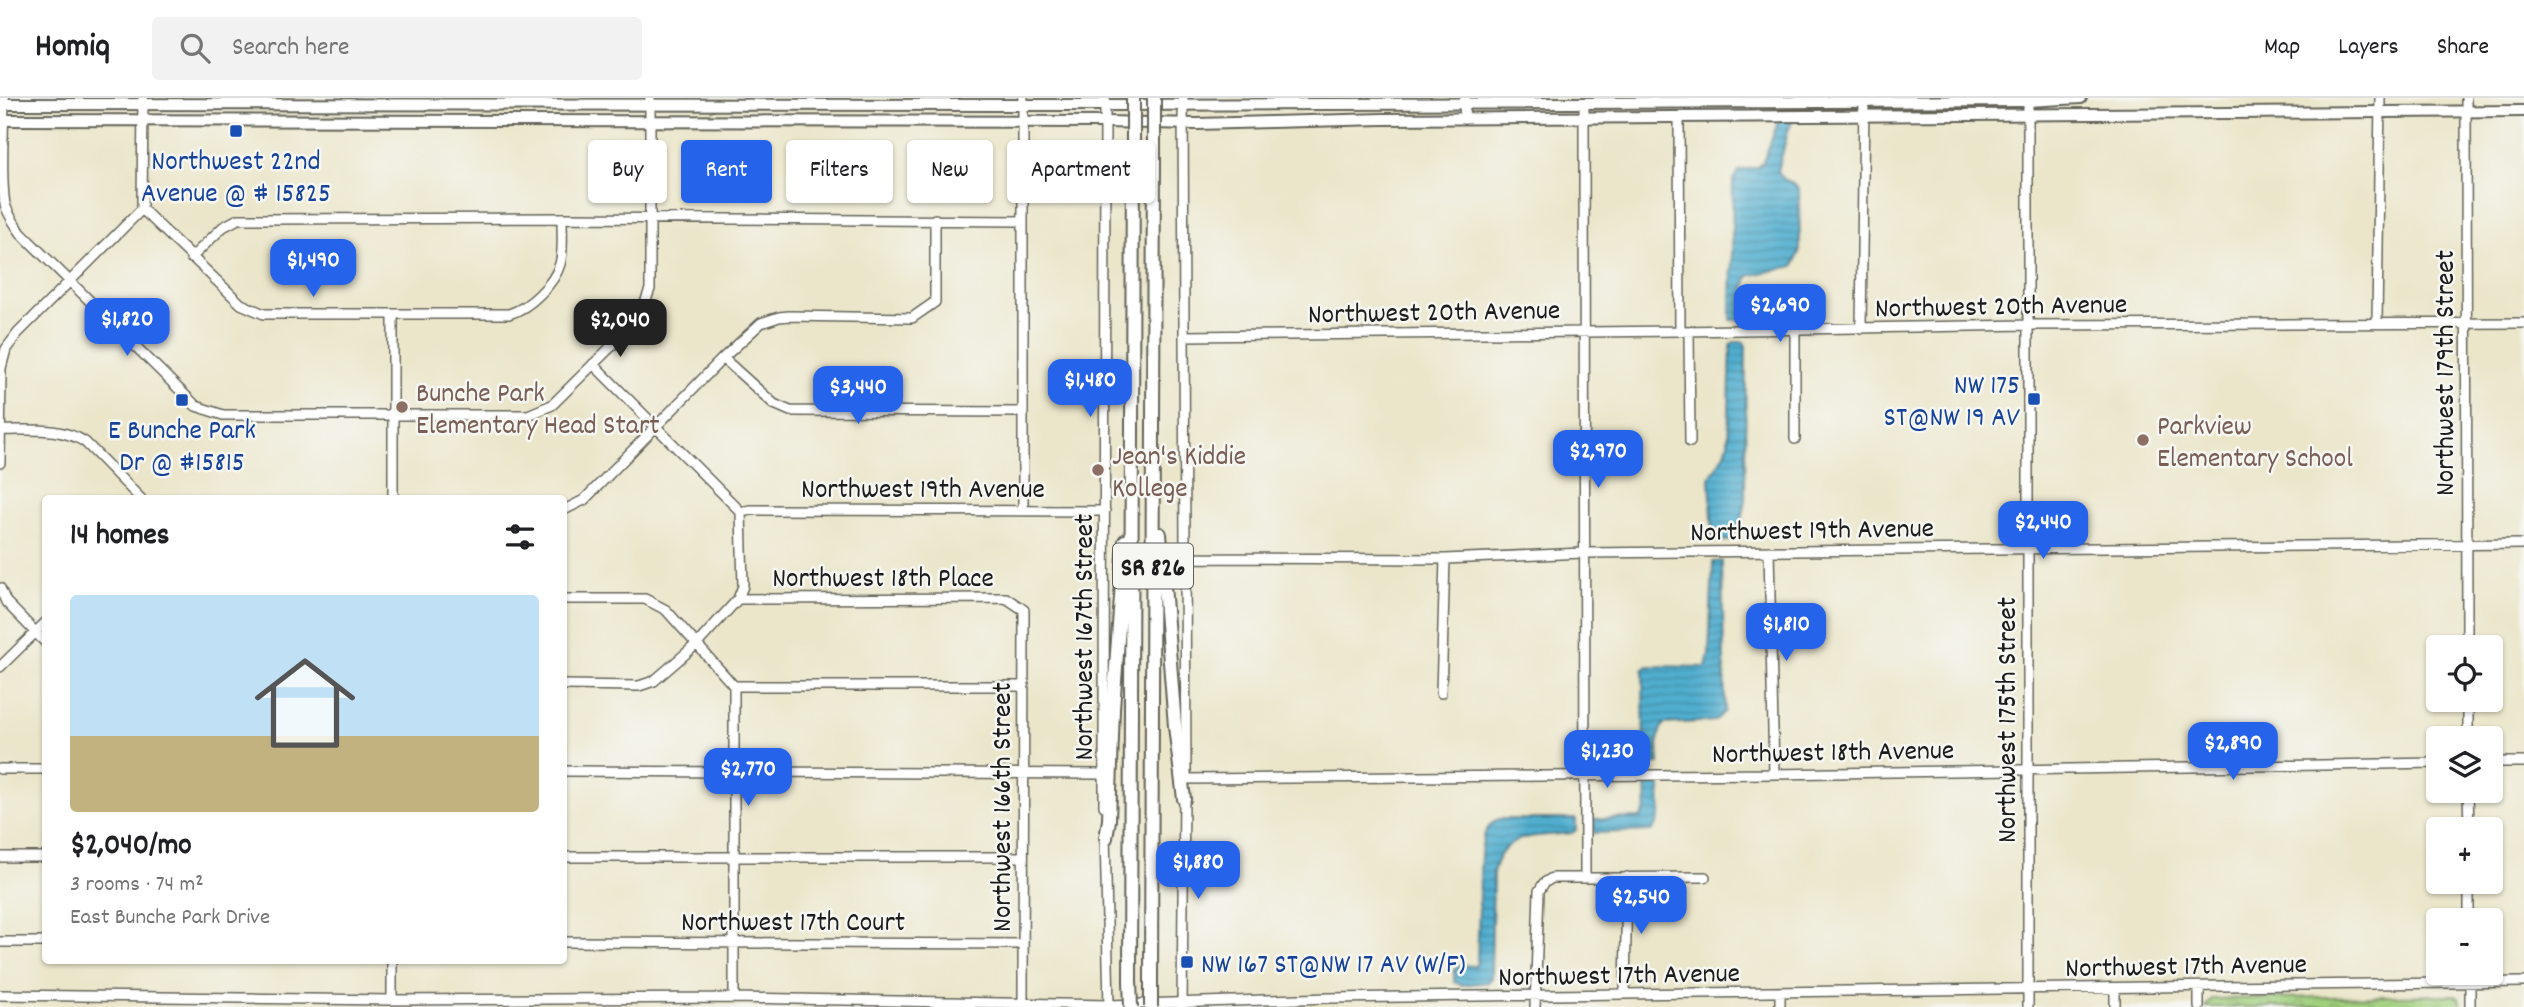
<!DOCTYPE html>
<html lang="en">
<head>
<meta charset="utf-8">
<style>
	body { margin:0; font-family:Dekko,sans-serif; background:#f2f2f2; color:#202124; height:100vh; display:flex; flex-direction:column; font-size:26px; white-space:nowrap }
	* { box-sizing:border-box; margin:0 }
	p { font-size:23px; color:#757577 }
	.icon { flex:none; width:38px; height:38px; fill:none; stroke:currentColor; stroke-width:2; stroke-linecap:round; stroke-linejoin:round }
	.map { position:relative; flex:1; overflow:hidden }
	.panel { position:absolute; left:42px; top:397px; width:525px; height:469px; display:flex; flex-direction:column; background:#fff; border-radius:7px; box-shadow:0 2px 5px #0004 }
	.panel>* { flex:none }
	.guide { position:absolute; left:588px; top:42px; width:665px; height:63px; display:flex; gap:14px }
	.fabs { position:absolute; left:2426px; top:537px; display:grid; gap:14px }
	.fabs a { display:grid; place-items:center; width:77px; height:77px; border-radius:7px; background:#fff; box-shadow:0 2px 5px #0004; font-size:35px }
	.price { position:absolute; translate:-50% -60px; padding:0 16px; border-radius:14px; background:#2563eb; color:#fff; font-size:23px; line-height:46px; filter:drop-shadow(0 2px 4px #0008) }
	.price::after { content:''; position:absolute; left:50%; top:42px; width:21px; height:16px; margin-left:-10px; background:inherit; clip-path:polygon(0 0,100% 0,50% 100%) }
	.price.current { background:#222; color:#fff }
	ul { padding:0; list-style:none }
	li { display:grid; align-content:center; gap:14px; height:371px; padding:0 28px }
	li span { display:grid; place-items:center; height:217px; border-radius:7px; color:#555 }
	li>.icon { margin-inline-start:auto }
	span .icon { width:126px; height:126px; fill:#fffc; stroke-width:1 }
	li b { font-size:30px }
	h2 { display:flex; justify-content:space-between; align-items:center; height:84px; padding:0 28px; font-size:30px }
	.chip { padding:0 24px; border-radius:7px; background:#fff; box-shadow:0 2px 5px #0004; font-size:24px; line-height:63px }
	.chip.current { background:#2563eb; color:#fff }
	header { display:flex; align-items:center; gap:42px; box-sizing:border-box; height:98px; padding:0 35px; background:#fff; border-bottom:2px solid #e0e0e0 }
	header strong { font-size:33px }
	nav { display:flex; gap:38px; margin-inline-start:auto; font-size:24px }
	.search { width:490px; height:63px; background:#f2f2f2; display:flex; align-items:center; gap:18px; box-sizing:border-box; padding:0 24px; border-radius:7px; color:#757577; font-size:26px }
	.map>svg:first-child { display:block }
</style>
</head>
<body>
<header>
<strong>Homiq</strong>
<div class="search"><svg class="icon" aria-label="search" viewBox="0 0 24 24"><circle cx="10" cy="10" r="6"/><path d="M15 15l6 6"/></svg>Search here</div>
<nav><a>Map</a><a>Layers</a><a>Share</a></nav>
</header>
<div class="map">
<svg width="2524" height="909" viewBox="0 0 2524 909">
	<defs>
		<pattern id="park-crowns" width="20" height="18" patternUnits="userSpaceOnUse" patternTransform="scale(1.75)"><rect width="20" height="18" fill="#a0cf7d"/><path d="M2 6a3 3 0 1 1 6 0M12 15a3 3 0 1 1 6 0" fill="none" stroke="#89b16b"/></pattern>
		<pattern id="water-rules" width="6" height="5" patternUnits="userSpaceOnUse" patternTransform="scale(1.75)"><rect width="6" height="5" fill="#51aecf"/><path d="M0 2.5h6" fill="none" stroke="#428da7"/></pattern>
	</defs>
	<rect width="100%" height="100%" fill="#f6f6f2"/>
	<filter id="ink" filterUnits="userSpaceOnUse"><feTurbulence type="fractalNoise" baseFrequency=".0143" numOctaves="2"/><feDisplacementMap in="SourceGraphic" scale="14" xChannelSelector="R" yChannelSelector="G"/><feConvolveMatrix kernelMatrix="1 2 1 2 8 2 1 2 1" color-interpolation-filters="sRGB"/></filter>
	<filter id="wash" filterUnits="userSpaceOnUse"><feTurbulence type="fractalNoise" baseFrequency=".00686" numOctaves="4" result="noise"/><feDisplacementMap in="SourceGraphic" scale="28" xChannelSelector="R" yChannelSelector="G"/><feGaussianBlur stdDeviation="1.57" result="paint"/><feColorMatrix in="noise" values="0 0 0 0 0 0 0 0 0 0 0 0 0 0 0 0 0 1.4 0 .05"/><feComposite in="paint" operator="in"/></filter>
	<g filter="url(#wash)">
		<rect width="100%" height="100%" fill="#ebe6ca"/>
		<path fill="url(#park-crowns)" stroke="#5e764c" stroke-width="2" d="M2453 897 2459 900 2461 909H2206L2212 901Z"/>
		<path fill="url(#water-rules)" stroke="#366576" stroke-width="2" d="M1787 0H1802L1788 33 1778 73C1782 84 1792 82 1799 91L1800 152 1794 168 1748 178 1744 195 1745 222H1731L1733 82 1738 73 1758 69 1763 64Z
			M1734 244H1744L1746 248 1745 408 1741 426 1729 443 1713 442 1710 379 1725 355 1728 346 1731 246Z
			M1722 463 1725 613 1715 623 1664 626C1656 636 1658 653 1659 666H1644L1643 572 1648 568 1706 569 1709 556 1713 464Z
			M1646 685H1659L1660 688C1660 703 1664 723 1651 733L1594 735V721L1640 720C1649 711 1646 696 1646 685Z
			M1498 721H1576V732L1572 735C1537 739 1502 733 1493 775L1491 879 1489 884 1462 887 1454 884V873L1459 867 1475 868 1477 864 1481 755C1483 739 1484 730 1498 721Z"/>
	</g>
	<g filter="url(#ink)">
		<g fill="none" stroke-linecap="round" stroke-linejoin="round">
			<defs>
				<path id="minor" d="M4 0C4 30 0 78 5 106 8 117 15 126 21 135L196 308 223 317H528L552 307 633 227 641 216 650 191V0
					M1183 0 1186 680
					M2466 0 2467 550
					M1584 6 1585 779
					M1679 19 1680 233
					M1464 21 1465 0
					M142 111 241 206 264 216H509C522 212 531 205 540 196 567 170 562 154 562 120
					M142 111 143 0
					M191 160 223 129 238 121 562 120 1022 123
					M393 216V401
					M2377 225 2380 0
					M1795 231V341
					M1861 231 1864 4
					M1689 233 1690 344
					M1184 238 1680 233 2028 227 2524 225
					M723 260 774 306 790 313 1022 314
					M0 332C29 333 60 328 85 344L141 401
					M0 365 1 270 6 251 18 235 142 111
					M1023 411V0
					M564 412 584 402 723 260 761 225 779 219 789 218 912 220 935 204V121
					M741 414 751 412 1105 413
					M1769 453 1774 676
					M1184 460 1445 461 1583 455 2524 446
					M0 490 6 504 46 545
					M564 501H645L666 512 734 588V900
					M738 501 1006 500 1024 512 1023 905
					M0 569 46 524
					M564 587 639 588 654 583 698 545 738 501 743 488 741 414 593 266
					M734 588H1023
					M1441 595 1445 461
					M2468 602V640
					M2490 664H2524
					M0 671H46
					M564 673 1104 676
					M1186 681 1774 676 2438 665
					M2468 693 2469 732
					M1104 708 1105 0
					M1105 736 1109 909
					M0 759H46
					M564 759H1023
					M2469 784V822
					M0 844H46
					M564 844 1023 846
					M2470 875V909
					M2115 890V909
					M2199 890V909
					M1780 895V909
					M1625 896 1627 779
					M0 897 392 902 734 900 1109 907 1329 900 2524 884
					M392 902V863
					M1182 909 1184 697
					M1535 909 1539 793 1544 785 1552 780 1705 779
					M2028 909V0"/>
				<path id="major" d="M0 6 1120 7 2028 3 2081 0
					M0 22 1105 24 1197 26 1383 21 2524 13"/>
				<path id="highway" d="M1160 436 1175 628 1184 701
					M1106 740 1109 722 1113 611 1125 443
					M1151 882 1154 54
					M1130 883 1133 51"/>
			</defs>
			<use href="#minor" stroke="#646359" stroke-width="12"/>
			<use href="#major" stroke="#646359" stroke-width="14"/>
			<use href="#highway" stroke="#646359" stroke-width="16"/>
			<use href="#minor" stroke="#fff" stroke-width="9"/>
			<use href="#major" stroke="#fff" stroke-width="10"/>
			<use href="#highway" stroke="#fff" stroke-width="12"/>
			<defs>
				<path id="highway-bridge" d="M1133 0V51
					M1154 54V0
					M1151 882V909
					M1130 883 1131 909"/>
			</defs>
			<use href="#highway-bridge" stroke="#646359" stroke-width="16" stroke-linecap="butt"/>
			<use href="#highway-bridge" stroke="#fff" stroke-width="12"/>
		</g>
	</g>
	<g fill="#1a4fb4" stroke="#f6f6f2" stroke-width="2.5">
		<rect x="229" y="26" width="14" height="14" rx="3.5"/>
		<rect x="2027" y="294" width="14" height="14" rx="3.5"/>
		<rect x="175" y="295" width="14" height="14" rx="3.5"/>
		<rect x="1180" y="857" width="14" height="14" rx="3.5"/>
	</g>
	<g fill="#8d6e63" stroke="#f6f6f2" stroke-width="2.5">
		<circle cx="402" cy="309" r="7"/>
		<circle cx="2143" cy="342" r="7"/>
		<circle cx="1098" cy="372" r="7"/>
	</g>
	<g text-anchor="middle" stroke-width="5" stroke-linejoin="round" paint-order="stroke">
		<rect fill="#f6f6f2" stroke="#5d5d5c" stroke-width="2" x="1113" y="445.5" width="80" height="45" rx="5"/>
		<g font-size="26" font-weight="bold" fill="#1c1c1c">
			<text x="1153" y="477">SR 826</text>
		</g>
		<g font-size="28" fill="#164399" stroke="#f6f6f2">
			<text x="236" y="71">Northwest 22nd<tspan x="236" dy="32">Avenue @ # 15825</tspan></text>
			<text x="2020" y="295" text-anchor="end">NW 175<tspan x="2020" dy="32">ST@NW 19 AV</tspan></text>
			<text x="182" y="340">E Bunche Park<tspan x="182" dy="32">Dr @ #15815</tspan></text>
			<text x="1201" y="874" text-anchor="start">NW 167 ST@NW 17 AV (W/F)</text>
		</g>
		<g font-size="28" fill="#1c1c1c" stroke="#f6f6f2">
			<text transform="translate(2001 206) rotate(-1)" y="10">Northwest 20th Avenue</text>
			<text transform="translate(1434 212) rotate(-1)" y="10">Northwest 20th Avenue</text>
			<text transform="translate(2443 275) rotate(-90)" y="10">Northwest 179th Street</text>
			<text x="923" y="399">Northwest 19th Avenue</text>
			<text transform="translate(1812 430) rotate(-1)" y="10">Northwest 19th Avenue</text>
			<text x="883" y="488">Northwest 18th Place</text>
			<text transform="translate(1082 539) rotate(-90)" y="10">Northwest 167th Street</text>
			<text transform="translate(2005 622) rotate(-90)" y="10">Northwest 175th Street</text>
			<text transform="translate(1833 652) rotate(-1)" y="10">Northwest 18th Avenue</text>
			<text transform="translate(1000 709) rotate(-90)" y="10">Northwest 166th Street</text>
			<text x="793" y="832">Northwest 17th Court</text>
			<text transform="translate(2186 866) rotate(-1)" y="10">Northwest 17th Avenue</text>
			<text transform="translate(1619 875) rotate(-1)" y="10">Northwest 17th Avenue</text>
		</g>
		<g font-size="28" fill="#785e54" stroke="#f6f6f2" text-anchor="start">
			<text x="416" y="303">Bunche Park<tspan x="416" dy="32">Elementary Head Start</tspan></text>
			<text x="2157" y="336">Parkview<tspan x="2157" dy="32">Elementary School</tspan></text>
			<text x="1112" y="366">Jean's Kiddie<tspan x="1112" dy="32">Kollege</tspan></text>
		</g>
	</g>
</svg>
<div class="fabs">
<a><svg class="icon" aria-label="locate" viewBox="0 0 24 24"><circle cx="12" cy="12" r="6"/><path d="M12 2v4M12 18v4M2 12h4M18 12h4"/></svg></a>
<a><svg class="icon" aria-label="layers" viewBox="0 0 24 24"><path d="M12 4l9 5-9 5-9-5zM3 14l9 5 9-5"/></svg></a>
<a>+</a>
<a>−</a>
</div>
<b class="price" style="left:313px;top:201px">$1,490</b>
<b class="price" style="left:1780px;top:246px">$2,690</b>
<b class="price" style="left:127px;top:260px">$1,820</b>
<b class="price current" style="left:620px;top:261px">$2,040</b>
<b class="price" style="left:1090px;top:321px">$1,480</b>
<b class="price" style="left:858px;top:328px">$3,440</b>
<b class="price" style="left:1598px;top:392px">$2,970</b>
<b class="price" style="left:2043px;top:463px">$2,440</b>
<b class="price" style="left:1786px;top:565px">$1,810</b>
<b class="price" style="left:2233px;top:684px">$2,890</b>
<b class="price" style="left:1607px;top:692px">$1,230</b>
<b class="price" style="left:748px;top:710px">$2,770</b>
<b class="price" style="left:1198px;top:803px">$1,880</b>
<b class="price" style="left:1641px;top:838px">$2,540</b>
<div class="guide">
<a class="chip">Buy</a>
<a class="chip current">Rent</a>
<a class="chip">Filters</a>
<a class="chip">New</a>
<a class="chip">Apartment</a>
</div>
<section class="panel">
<h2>14 homes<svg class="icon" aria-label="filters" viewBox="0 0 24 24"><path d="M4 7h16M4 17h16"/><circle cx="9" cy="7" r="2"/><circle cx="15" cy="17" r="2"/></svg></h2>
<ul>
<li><span style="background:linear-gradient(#bfe0f5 65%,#c2b280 0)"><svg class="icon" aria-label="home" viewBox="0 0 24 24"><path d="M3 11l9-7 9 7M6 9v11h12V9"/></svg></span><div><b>$2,040/mo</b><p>3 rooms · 74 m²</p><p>East Bunche Park Drive</p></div></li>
</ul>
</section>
</div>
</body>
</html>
